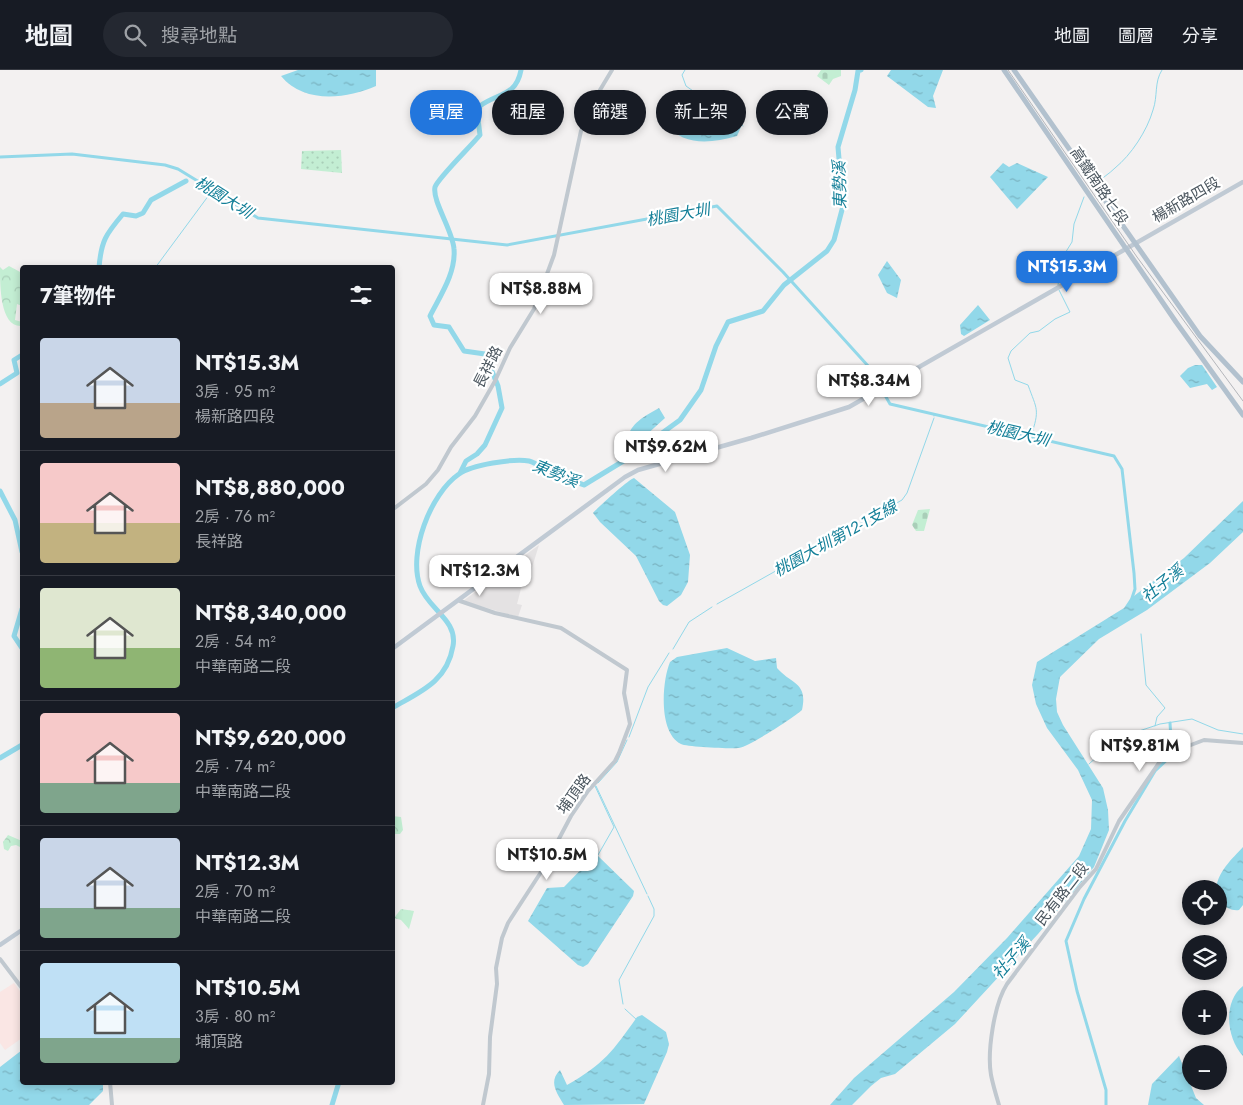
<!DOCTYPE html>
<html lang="zh-TW">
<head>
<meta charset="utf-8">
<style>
	body { margin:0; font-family:Jost,"Noto Sans TC",sans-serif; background:#242831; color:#f1f3f6; height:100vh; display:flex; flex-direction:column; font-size:19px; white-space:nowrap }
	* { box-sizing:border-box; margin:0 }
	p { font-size:16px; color:#9ea1a6 }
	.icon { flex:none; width:28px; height:28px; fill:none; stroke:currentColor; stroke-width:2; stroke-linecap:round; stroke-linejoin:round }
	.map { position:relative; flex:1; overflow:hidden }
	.panel { position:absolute; left:20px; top:195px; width:375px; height:820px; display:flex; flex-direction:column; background:#171b24; border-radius:5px; box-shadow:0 2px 8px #0003 }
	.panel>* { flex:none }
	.top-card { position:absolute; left:410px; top:20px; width:475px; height:45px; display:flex; gap:10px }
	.tools { position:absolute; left:1182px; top:810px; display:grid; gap:10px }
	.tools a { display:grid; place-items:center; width:45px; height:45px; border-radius:50%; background:#171b24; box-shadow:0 2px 8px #0003; font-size:25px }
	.price { position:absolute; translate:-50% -42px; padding:0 11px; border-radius:10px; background:#fff; color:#222; font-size:16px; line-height:32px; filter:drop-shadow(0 1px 2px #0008) }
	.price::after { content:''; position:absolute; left:50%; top:30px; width:15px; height:11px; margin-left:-8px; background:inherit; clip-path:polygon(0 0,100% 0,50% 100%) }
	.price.selected { background:#2276dd; color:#fff }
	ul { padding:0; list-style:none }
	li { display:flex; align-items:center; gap:15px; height:125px; padding:0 20px }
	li+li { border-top:1px solid #363941 }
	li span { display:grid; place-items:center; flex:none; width:140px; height:100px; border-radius:5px; color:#555 }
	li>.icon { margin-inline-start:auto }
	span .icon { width:60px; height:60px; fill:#fffc; stroke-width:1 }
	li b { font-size:21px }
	h2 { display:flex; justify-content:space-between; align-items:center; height:60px; padding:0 20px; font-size:21px }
	.tag { padding:0 18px; border-radius:22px; background:#171b24; box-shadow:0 2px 8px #0003; font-size:18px; line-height:45px }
	.tag.selected { background:#2276dd; color:#fff }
	header { display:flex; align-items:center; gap:30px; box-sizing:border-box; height:70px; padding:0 25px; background:#171b24; border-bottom:1px solid #363941 }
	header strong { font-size:24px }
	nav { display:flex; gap:28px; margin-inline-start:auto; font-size:18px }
	.search { width:350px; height:45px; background:#242831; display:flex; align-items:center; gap:12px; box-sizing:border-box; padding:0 18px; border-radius:28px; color:#9ea1a6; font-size:19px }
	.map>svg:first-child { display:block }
</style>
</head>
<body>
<header>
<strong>地圖</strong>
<div class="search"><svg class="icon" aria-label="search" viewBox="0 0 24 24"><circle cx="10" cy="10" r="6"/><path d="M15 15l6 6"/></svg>搜尋地點</div>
<nav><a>地圖</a><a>圖層</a><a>分享</a></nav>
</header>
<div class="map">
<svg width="1243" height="1035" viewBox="0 0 1243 1035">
	<defs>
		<pattern id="grass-dots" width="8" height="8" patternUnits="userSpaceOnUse" patternTransform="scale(1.25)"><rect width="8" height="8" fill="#c3eed3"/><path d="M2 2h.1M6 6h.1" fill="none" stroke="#a9ceb8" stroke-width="1.8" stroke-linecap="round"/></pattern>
		<pattern id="forest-crowns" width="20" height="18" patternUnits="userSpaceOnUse" patternTransform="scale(1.25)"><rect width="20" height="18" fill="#c3eed3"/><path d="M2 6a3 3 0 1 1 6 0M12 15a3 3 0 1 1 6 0" fill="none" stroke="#a9ceb8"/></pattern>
		<pattern id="cemetery-stones" width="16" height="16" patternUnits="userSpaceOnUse" patternTransform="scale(1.25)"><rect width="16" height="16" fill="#c3eed3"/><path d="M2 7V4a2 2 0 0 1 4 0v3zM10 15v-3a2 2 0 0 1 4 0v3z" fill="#a9ceb8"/></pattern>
		<pattern id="water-ripples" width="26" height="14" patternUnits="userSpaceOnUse" patternTransform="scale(1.25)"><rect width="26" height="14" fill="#92d8e9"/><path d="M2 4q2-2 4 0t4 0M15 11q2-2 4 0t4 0" fill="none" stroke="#79b2c0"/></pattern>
	</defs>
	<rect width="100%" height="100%" fill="#f3f1f1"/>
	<path fill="#e4e2e3" d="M539 475 530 504 522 515 517 534 522 535 518 547 463 531Z"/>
	<path fill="#fae6e4" d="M14 913 22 924V968L5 980 0 973V922Z"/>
	<path fill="url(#grass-dots)" d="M341 80 342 103 301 99 302 81Z"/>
	<path fill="url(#forest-crowns)" d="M9 196 22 203V236L17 234 15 250 22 252V256C0 258 0 216 0 197L3 200Z
		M392 746 401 747 403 760 400 764H393Z
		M8 765 22 771V785V778L16 775 11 776 8 781 4 779 3 772Z
		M401 839 414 841 409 859 401 850 394 848Z"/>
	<path fill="url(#cemetery-stones)" d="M821 0H841V6L833 9 829 15 817 6Z
		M930 439 924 461H916L912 455 918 440Z"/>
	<path fill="url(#water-ripples)" d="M298 0H376V16C346 29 304 34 281 6Z
		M891 0H943L933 26 936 38 928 37 887 6Z
		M688 20 741 57 737 66C708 74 685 76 663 53Z
		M1003 93 1009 97 1017 93 1048 107 1017 139 990 107Z
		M887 191 901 210 897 228 887 223 878 205Z
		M978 235 990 250 964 266 961 264 960 255Z
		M1195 295H1202L1217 317 1212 320 1207 314 1190 318 1180 306 1188 298Z
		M659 338 665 348 633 377 627 370C630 353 645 346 659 338Z
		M634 408 675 442 690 485 688 512 681 525 667 536 663 535 659 531 636 486 600 452 593 443C596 439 629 409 634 408Z
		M1243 431V462L1210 493 1147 540 1099 569 1060 607 1056 629 1057 642 1063 655 1103 718 1108 740 1109 760 1094 797 1038 864 955 954 895 1004 881 1008 871 1016 852 1035H830L854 1008 954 922 1007 868 1079 786 1091 759 1092 730 1078 700 1047 658 1036 634 1032 615 1037 592 1124 538 1130 529 1184 488Z
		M727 578 755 591 776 588 777 598C792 615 808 612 802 640 793 648 750 676 739 678 732 679 687 677 681 674 658 663 662 611 670 592L677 587Z
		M1243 777V835L1239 840C1232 841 1226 838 1222 833 1206 813 1229 792 1243 777Z
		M596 784 634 821 633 826 588 894 583 897 578 895 528 851 547 818 564 817Z
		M1243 916V986C1226 968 1223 931 1243 916Z
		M642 945 666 962 669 974 667 982 644 1034 564 1035C557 1023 548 1012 560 1000L567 1015C604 994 613 981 637 947Z
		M22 980V1012L103 1013V1021L89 1035H0V997Z
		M1179 986 1196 1028 1204 1035H1148L1152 1014Z"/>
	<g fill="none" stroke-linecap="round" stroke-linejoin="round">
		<path stroke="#92d8e9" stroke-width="1" d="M685 0 682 5 686 16 743 56
			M1097 113C1103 107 1109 104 1115 98 1131 85 1147 61 1153 40 1158 26 1154 12 1162 0
			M210 123 212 120
			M155 198 209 125
			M1058 215 1062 188 1072 172 1074 154 1084 127
			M934 346V345
			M1031 366C1040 339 1037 340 1028 315L1015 310 1008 288 1011 281 1030 263 1039 261 1055 249 1070 242 1059 220
			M717 534 902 430 907 423 934 348
			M1141 564 1146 615 1165 638 1157 647 1155 656
			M673 579 689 552 712 537
			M629 667 648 617 669 583
			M1089 694 1118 668 1160 654 1192 649 1218 660 1243 664
			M598 713 617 692 627 670
			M595 716 614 757 598 785
			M596 716 647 824
			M623 934 619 910 654 846V839L648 826
			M625 939 637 950"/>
		<path stroke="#92d8e9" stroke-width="3" d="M0 87 72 84 165 95 178 99 258 148 507 175 717 136 783 202 869 297 890 334 1114 386 1122 399 1134 503 1135 519 1131 531
			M1106 1035V1020L1077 921 1066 871 1084 829 1125 751 1155 701 1172 685 1170 653"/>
		<path stroke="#92d8e9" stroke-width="5" d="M99 198C101 171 106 164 123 144L136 146 143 143 151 130 186 111
			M0 314 17 303 14 290 22 285
			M460 403 466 391 477 384 485 375 502 338 498 316 485 284 464 281 449 257 434 255 430 246C440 226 456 203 454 179 453 161 432 131 435 117 438 108 471 76 480 65L478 49 480 36C497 23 516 27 521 0
			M0 421 15 450 22 482
			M22 539 14 566 22 578
			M392 638C420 622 447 612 453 576 458 550 428 539 420 516 408 483 430 424 459 404 471 395 514 388 529 391 537 393 545 400 552 403 562 408 574 411 584 415L625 390 680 350 701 320 716 276 728 252 763 241 784 215 827 181 834 170 843 136 838 77 855 20 858 1 861 0
			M0 688 22 675
			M332 1035 339 1012"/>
		<path stroke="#c0c8cf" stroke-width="4" d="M392 440 426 414 438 400 451 377 475 346 495 311 510 278 534 239 554 185 581 61 594 30 612 0
			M460 531 495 543 561 558 627 600 624 623 630 654 619 683 615 691 588 721 571 746 543 799 508 853 502 868 496 898 497 914 490 967 489 1004 483 1035
			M0 889 22 918
			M110 1012 112 1035
			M999 1035C996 1025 993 1015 991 1005 987 982 994 934 1007 914L1079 818 1096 799 1119 751 1161 690 1175 681 1204 670 1243 673"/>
		<path stroke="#c0cad4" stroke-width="4.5" d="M392 579 625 407 638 400 751 368 849 337 1243 112
			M0 875 22 860"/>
		<path stroke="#b2c1ce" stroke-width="5" d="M1004 0 1176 252 1243 345
			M1014 0 1200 266 1243 312"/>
		<path stroke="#b4b6bb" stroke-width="1" d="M1008 0 1137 187 1243 331"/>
	</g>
	<g text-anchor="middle" stroke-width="4.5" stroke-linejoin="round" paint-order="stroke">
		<g font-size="15" fill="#4a555e" stroke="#fff">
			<text transform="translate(1099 116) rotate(56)" y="5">高鐵南路七段</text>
			<text transform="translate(1186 130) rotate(-30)" y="5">楊新路四段</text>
			<text transform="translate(488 297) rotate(-63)" y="5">長祥路</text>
			<text transform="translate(574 724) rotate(-54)" y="5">埔頂路</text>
			<text transform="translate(1062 824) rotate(-52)" y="5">民有路二段</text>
		</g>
		<g font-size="16" font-style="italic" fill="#137f98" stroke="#fff">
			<text transform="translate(839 115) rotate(-91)" y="6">東勢溪</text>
			<text transform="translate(224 127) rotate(32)" y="6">桃園大圳</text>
			<text transform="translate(678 144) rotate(-10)" y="6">桃園大圳</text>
			<text transform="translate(1018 363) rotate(13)" y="6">桃園大圳</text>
			<text transform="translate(556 403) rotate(22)" y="6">東勢溪</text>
			<text transform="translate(835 468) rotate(-29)" y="6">桃園大圳第12-1支線</text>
			<text transform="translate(1162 513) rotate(-39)" y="6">社子溪</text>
			<text transform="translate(1011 888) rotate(-49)" y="6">社子溪</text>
		</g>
	</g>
</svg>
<div class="tools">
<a><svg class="icon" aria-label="locate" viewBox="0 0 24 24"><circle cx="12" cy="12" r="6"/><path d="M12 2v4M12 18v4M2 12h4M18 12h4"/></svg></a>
<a><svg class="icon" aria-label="layers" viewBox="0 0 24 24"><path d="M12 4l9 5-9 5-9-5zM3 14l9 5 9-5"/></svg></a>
<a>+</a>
<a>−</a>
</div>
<b class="price selected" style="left:1067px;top:223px">NT$15.3M</b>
<b class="price" style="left:541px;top:245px">NT$8.88M</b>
<b class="price" style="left:869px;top:337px">NT$8.34M</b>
<b class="price" style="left:666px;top:403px">NT$9.62M</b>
<b class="price" style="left:480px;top:527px">NT$12.3M</b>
<b class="price" style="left:1140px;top:702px">NT$9.81M</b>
<b class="price" style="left:547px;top:811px">NT$10.5M</b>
<div class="top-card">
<a class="tag selected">買屋</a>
<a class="tag">租屋</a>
<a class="tag">篩選</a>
<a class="tag">新上架</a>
<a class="tag">公寓</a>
</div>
<section class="panel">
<h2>7筆物件<svg class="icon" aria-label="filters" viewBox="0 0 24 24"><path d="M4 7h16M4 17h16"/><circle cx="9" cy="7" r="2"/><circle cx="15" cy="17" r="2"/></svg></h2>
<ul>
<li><span style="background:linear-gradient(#c9d6e8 65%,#b9a48a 0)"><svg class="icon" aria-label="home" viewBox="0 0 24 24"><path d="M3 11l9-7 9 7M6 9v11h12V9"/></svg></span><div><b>NT$15.3M</b><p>3房 · 95 m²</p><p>楊新路四段</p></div></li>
<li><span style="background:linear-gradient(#f6c9c9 60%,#c2b280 0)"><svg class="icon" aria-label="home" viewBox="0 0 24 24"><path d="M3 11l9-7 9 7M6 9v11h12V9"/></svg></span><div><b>NT$8,880,000</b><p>2房 · 76 m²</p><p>長祥路</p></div></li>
<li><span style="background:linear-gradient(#dfe7d0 60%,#8fb573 0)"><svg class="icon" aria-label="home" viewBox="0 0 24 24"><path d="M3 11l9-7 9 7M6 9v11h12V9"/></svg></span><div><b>NT$8,340,000</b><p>2房 · 54 m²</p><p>中華南路二段</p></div></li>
<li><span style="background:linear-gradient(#f6c9c9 70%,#7fa58c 0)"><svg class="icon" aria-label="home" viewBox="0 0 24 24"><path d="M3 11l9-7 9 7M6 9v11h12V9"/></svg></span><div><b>NT$9,620,000</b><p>2房 · 74 m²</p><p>中華南路二段</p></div></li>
<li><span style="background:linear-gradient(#c9d6e8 70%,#7fa58c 0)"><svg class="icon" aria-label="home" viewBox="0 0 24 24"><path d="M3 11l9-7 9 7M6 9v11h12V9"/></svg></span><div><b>NT$12.3M</b><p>2房 · 70 m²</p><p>中華南路二段</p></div></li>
<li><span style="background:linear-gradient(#bfe0f5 75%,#7fa58c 0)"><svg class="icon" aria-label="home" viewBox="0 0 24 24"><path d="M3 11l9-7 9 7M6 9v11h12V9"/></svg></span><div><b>NT$10.5M</b><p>3房 · 80 m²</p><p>埔頂路</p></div></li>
</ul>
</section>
</div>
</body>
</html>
